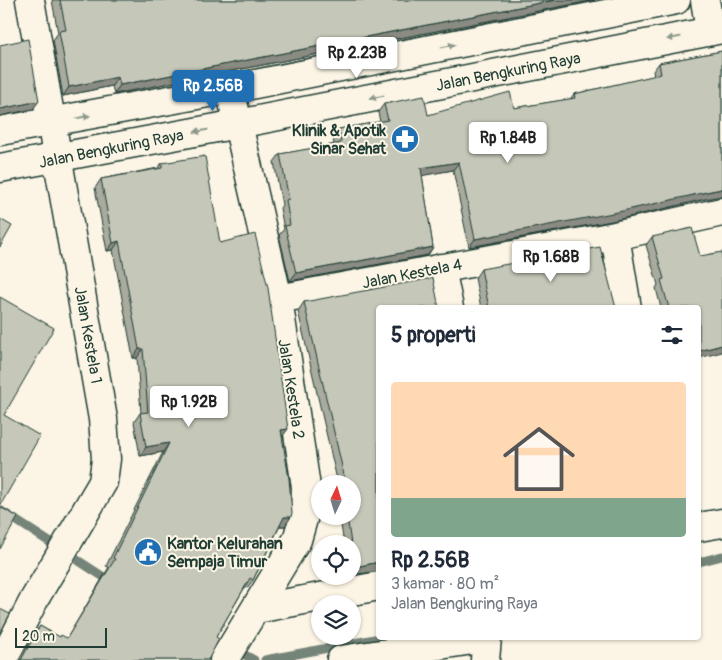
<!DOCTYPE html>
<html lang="id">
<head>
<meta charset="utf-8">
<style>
	body { margin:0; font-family:Pangolin,sans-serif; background:#f6f6f7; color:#1f2937; height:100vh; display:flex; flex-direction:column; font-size:19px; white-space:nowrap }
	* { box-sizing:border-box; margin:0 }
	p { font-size:16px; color:#747a83 }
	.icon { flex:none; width:28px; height:28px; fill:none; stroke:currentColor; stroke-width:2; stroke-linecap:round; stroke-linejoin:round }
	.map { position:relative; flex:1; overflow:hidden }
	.details { position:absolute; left:376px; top:305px; width:325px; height:335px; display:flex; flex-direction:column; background:#fff; border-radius:5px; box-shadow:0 1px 4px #0004 }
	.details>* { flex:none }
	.needle { width:32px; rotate:4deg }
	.fabs { position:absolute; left:311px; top:475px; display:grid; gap:10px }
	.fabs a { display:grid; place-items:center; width:50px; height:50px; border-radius:50%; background:#fff; box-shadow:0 1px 4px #0004; font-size:25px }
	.scale { position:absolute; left:15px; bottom:12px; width:92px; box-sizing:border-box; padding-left:5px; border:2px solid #1f3d34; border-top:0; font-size:14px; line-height:18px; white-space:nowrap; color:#1f3d34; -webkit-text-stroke:4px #fcf5e5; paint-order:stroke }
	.price { position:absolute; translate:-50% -42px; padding:0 11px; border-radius:5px; background:#fff; color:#222; font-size:16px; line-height:32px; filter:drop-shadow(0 1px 2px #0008) }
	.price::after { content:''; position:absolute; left:50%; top:30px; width:15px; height:11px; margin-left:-8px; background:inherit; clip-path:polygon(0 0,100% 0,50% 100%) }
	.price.current { background:#1f6fb2; color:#fff }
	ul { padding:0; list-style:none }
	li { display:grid; align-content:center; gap:10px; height:265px; padding:0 15px }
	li+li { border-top:1px solid #e0e1e3 }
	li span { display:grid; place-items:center; height:155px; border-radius:5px; color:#555 }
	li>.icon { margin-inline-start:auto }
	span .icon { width:90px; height:90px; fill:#fffc; stroke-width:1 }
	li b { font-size:21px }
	h2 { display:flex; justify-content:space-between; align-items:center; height:60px; padding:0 15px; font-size:21px }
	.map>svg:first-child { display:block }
</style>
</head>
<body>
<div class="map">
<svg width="722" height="660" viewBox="0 0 722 660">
	<rect width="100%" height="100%" fill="#fcf5e5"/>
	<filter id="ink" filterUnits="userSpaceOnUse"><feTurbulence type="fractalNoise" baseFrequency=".02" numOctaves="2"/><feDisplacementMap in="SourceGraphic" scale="10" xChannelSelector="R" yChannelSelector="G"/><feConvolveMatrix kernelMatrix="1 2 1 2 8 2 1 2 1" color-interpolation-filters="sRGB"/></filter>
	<g filter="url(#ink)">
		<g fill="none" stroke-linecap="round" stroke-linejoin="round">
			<path stroke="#758479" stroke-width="9" d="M0 510 113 583
				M699 562 722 556
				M234 649 254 660
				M265 660 380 638"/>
			<defs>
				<path id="street" d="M705 0 710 31
					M615 236 627 308
					M441 268 449 308
					M278 299 615 236 722 212
					M699 527 722 523
					M256 609 379 586
					M3 660 35 598 103 482 106 459 103 419 30 0
					M224 660 297 540 305 512 306 487 278 299 230 89
					M341 660 486 638
					M485 660 487 638"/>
				<path id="secondary" d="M0 131 230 89 676 0
					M0 168 238 124 722 29"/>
			</defs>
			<use href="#street" stroke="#1f3d34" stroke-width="31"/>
			<use href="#secondary" stroke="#1f3d34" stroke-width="31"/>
			<use href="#street" stroke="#fcf5e5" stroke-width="28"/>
			<use href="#secondary" stroke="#fcf5e5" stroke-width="28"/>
		</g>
		<path fill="#a9ab9f" stroke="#1f3d34" d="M52 0H595L114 94 112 86 63 96 53 40 58 33Z
			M722 51V196L705 199 612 221 469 247 453 170 422 175 433 247 428 255 290 281 279 235 284 229 280 208 282 205 274 162 280 154 334 145 333 137 339 129 380 122 378 112 384 104 428 115 514 108 570 99 574 94 654 76 653 71 659 63Z
			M162 163 220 243 282 437 285 526H280L253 580 247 588 245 587 216 637 208 660H19L34 634 40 626 59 637 67 638 109 567 106 566 163 452 140 456 134 422 140 413H141L137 358H133L113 250 107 251 95 188 101 179 158 168Z
			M652 237 699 308H661L656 288 658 285 646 245Z
			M481 269 616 308H481L475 278Z
			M304 302 379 308V571L352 575V544H344L340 519 342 516H352V484H338L298 311Z"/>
		<path fill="#8a8b82" stroke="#1f3d34" d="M555 0H595L114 94 120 85Z
			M118 77 112 86 63 96 69 87Z
			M39 101 33 109 0 116V109Z
			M459 162 453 170 415 177 421 168Z
			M722 189V196L705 199 612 221 469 247 475 239Z
			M119 241 113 250 107 251 113 243Z
			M433 247 428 255 290 281 296 273Z
			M722 345V352L699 358V351Z
			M139 349H143L137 358H133Z
			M288 429 282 437 281 430Z
			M169 443 163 452 140 456 146 447Z
			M284 517H291L285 526H278Z
			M379 562V571L352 575V570L355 567Z"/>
		<path fill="#c5c7b9" stroke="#1f3d34" d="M60 0H555L120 85 118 77 69 87 59 31 66 30Z
			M28 39 39 101 0 109V45Z
			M722 51V189L711 191 618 212 475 239 459 162 421 168 433 247 296 273 285 226 290 225 286 200 289 199 280 154 341 143 339 129 388 120 384 104 424 96 428 115 510 92 514 108 575 98 574 94 661 74 659 63Z
			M205 156 220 243 255 234 268 288 288 429 281 430 289 479 292 513 291 517H284L253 580 250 578 216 637 219 639 208 660H21L40 626 60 637 61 635 67 638 115 559 113 558 169 443 146 447 140 413 148 412 143 349H139L119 241 113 243 101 179 162 168V163Z
			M0 219 12 226 0 247Z
			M692 228 700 256 722 252V345L699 351V308H669L661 280 664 279 652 237Z
			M600 247 616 308H489L481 269Z
			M433 278 439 308H379V562L355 567 352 553V544H351L347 516H352V484H346L304 302Z
			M0 297 54 328 4 415 40 436 0 506Z
			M0 507 18 517 0 549Z
			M0 609 10 614 0 633Z"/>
		<defs><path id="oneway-solid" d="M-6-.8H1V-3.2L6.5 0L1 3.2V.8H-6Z" transform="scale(1.25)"/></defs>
		<g fill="#8e998c">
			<use href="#oneway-solid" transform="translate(674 38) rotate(169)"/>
			<use href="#oneway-solid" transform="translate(448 46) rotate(-11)"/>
			<use href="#oneway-solid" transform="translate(377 97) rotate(169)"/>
			<use href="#oneway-solid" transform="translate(83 117) rotate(-11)"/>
			<use href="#oneway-solid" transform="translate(201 131) rotate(169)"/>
		</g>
	</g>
	<defs>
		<symbol id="pharmacy-disc" viewBox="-11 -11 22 22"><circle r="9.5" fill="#1f6fb2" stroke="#fcf5e5"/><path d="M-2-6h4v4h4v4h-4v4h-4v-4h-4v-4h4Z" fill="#fff"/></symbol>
		<symbol id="civic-disc" viewBox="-11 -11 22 22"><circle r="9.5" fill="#1f6fb2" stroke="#fcf5e5"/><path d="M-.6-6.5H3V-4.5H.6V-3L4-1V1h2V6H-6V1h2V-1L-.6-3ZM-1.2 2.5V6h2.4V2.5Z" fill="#fff"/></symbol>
	</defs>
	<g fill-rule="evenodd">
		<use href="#pharmacy-disc" x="389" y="123" width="32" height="32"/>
		<use href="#civic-disc" x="132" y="536" width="32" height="32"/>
	</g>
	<g text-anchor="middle" stroke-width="4" stroke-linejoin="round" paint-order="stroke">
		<g font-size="16" fill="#1f3d34" stroke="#fcf5e5">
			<text transform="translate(508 71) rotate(-11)" y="6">Jalan Bengkuring Raya</text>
			<text transform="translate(111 148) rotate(-11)" y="6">Jalan Bengkuring Raya</text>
			<text transform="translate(412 273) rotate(-11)" y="6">Jalan Kestela 4</text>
			<text transform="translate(89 335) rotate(80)" y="6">Jalan Kestela 1</text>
			<text transform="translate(292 389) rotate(81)" y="6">Jalan Kestela 2</text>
		</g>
		<g font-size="16" font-weight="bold" fill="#1f3d34" stroke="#fcf5e5" text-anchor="end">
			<text x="386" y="136">Klinik &amp; Apotik<tspan x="386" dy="18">Sinar Sehat</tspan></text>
			<text x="167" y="549" text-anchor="start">Kantor Kelurahan<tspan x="167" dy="18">Sempaja Timur</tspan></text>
		</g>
	</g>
</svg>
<div class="fabs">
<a><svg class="needle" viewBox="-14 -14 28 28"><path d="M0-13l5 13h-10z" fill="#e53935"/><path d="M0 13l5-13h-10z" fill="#747a83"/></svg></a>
<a><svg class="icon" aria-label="locate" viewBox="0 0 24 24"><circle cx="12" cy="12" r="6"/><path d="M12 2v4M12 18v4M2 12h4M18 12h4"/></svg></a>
<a><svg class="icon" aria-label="layers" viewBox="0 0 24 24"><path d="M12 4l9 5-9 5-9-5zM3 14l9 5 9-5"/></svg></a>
</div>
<div class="scale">20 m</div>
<b class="price" style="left:357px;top:79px">Rp 2.23B</b>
<b class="price current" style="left:213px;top:112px">Rp 2.56B</b>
<b class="price" style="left:508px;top:164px">Rp 1.84B</b>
<b class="price" style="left:551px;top:283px">Rp 1.68B</b>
<b class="price" style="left:189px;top:428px">Rp 1.92B</b>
<section class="details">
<h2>5 properti<svg class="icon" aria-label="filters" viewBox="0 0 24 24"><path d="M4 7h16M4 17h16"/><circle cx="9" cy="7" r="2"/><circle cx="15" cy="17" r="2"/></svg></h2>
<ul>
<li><span style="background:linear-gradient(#ffd9b3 75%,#7fa58c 0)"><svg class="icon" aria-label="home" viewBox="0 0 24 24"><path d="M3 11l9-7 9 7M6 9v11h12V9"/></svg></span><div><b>Rp 2.56B</b><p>3 kamar · 80 m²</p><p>Jalan Bengkuring Raya</p></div></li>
</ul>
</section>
</div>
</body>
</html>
